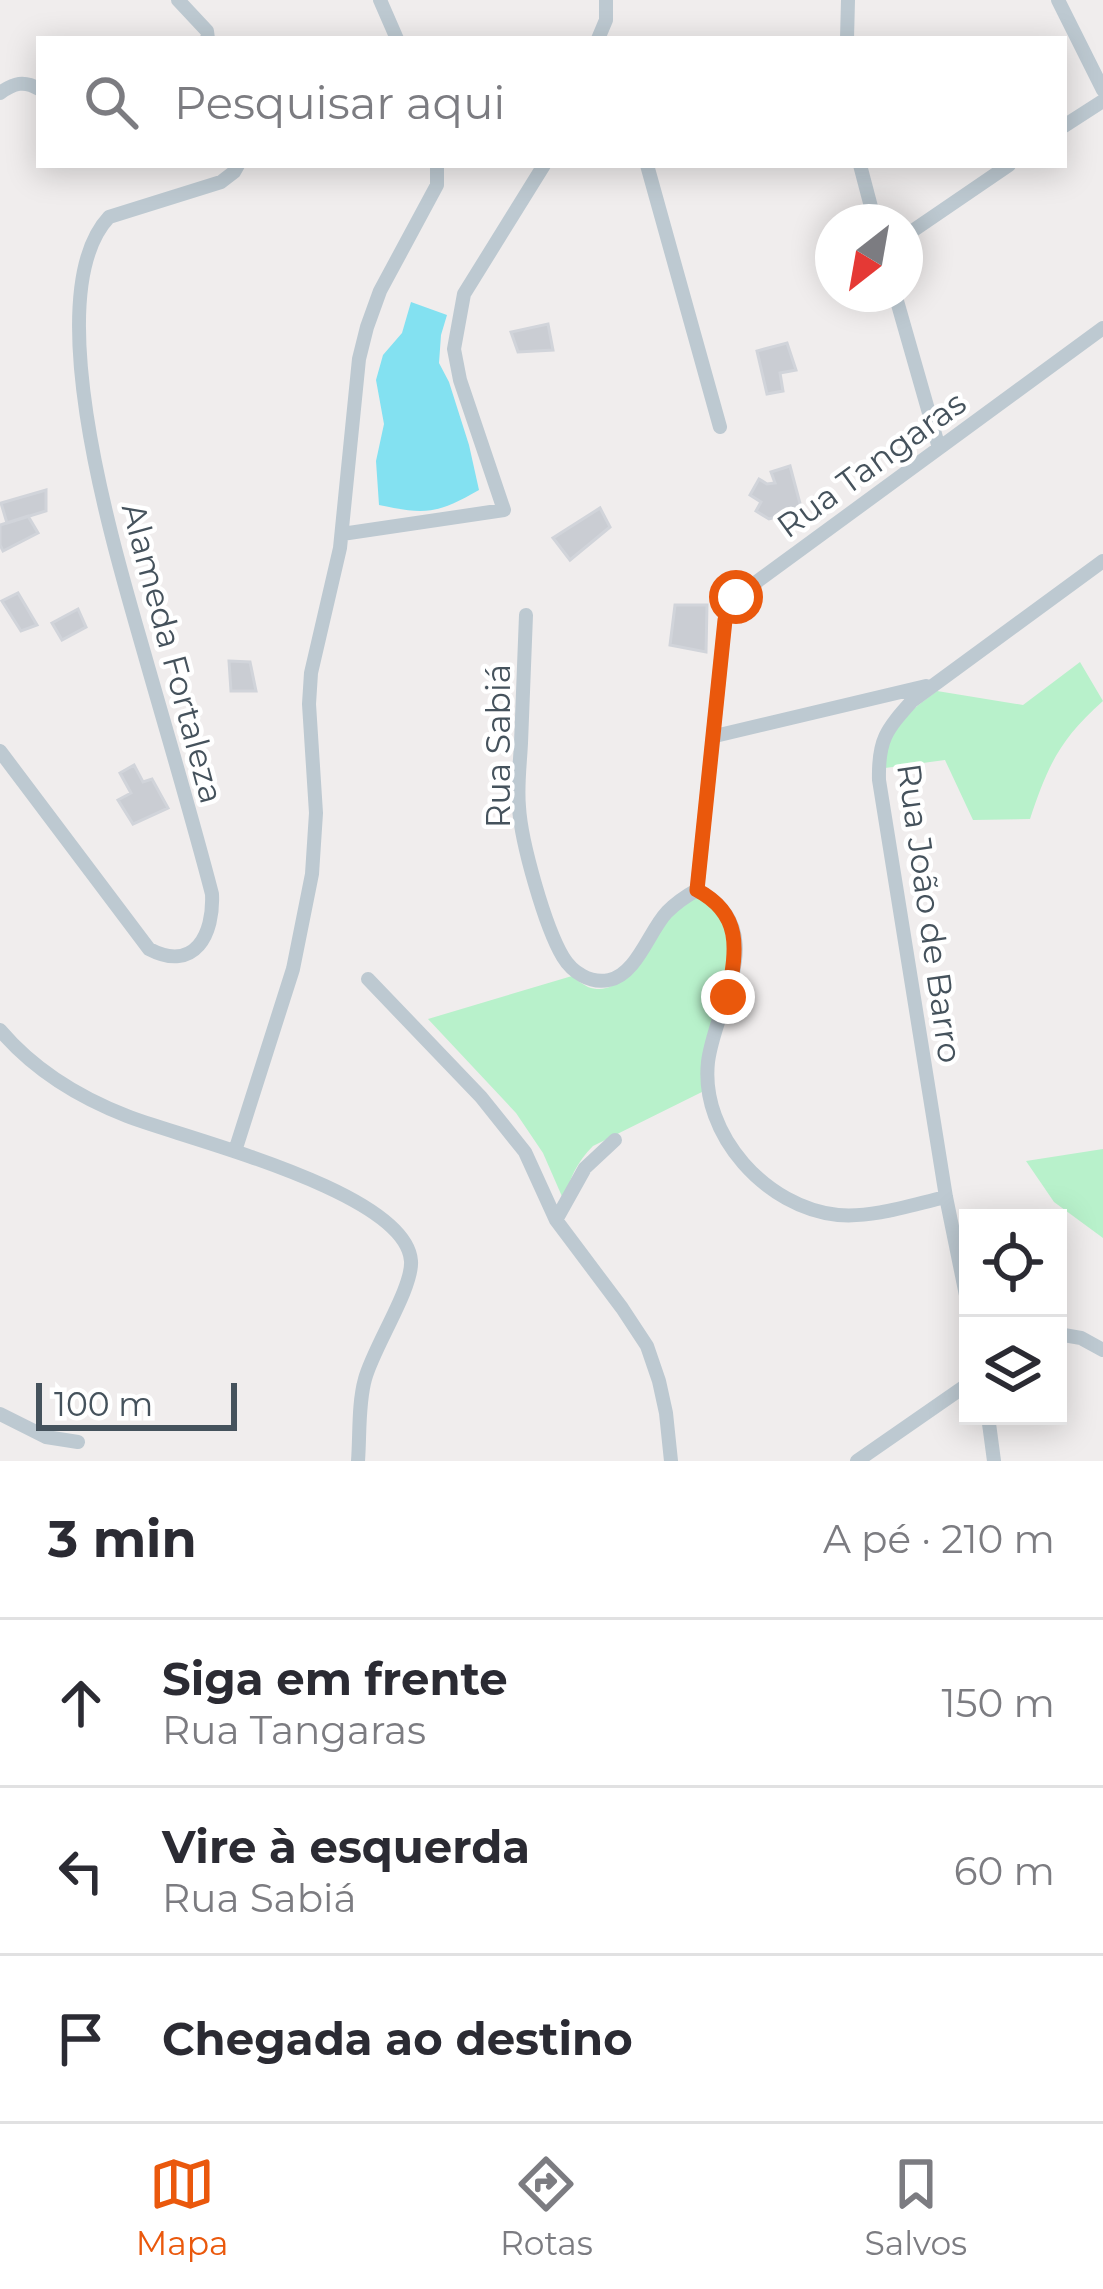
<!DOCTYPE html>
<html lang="pt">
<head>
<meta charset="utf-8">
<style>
  body { margin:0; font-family:Montserrat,sans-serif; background:#f2f2f3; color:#2b2b33 }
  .controls { position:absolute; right:36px; bottom:36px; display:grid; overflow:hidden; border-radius:0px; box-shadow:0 6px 30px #0003 }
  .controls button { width:108px; height:108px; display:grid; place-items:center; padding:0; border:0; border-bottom:3px solid #e1e1e2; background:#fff; color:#2b2b33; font:60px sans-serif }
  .compass { position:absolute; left:815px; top:204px; width:108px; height:108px; border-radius:50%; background:#fff; box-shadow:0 6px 30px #0003; rotate:211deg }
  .scale { position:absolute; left:36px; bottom:30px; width:201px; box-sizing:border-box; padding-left:12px; border:6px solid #45525c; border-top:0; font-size:33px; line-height:42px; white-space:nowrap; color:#45525c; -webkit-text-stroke:9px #fff; paint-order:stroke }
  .stop { position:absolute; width:36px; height:36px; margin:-27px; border:9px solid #ea580c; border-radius:50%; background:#fff }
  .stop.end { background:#ea580c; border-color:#fff; box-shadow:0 3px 12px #0008 }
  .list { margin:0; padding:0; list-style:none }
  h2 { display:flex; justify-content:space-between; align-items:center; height:156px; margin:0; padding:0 48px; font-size:51px }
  h2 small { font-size:39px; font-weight:400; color:#7c7c81 }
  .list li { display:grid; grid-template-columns:78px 1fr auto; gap:36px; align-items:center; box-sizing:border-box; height:168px; padding:0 48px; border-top:3px solid #e1e1e2 }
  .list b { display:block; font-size:45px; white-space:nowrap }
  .list p { margin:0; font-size:39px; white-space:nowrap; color:#7c7c81 }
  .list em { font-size:39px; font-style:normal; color:#7c7c81 }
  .icon { flex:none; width:66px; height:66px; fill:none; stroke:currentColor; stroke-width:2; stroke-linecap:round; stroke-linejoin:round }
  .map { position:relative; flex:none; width:1103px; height:1461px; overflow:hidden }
  .search { position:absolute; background:#fff; box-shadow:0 6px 30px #0003; left:36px; right:36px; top:36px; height:132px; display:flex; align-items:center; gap:30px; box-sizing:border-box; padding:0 42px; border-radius:0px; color:#7c7c81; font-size:45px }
  .sheet { height:660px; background:#fff }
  nav { display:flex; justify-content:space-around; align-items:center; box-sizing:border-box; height:168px; border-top:3px solid #e1e1e2; background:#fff; font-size:33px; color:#7c7c81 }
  nav a { display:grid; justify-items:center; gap:6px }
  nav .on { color:#ea580c }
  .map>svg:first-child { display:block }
  .green { fill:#b8f1cb }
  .water { fill:#83e1f1 }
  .building { fill:#cacdd3; stroke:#d1d4da; stroke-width:3 }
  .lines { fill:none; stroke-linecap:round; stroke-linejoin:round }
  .minor { stroke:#bdc9d1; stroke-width:14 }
  .route { stroke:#ea580c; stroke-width:15 }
  .labels { text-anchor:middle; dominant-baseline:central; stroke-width:9; stroke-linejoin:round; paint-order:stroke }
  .street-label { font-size:33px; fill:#45525c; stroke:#fff }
</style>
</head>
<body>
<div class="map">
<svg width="1103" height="1461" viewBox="0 0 1103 1461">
  <rect width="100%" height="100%" fill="#f0eded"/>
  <!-- green -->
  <path class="green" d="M1080,662L1103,701C1060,739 1048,765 1030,819L973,820L945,760L885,768C882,730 909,712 937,691L1023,705Z
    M701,895L727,924L731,954L708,1089L593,1146C577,1162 569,1179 564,1201L543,1153L516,1113L428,1019L572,976C577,980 582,984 588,987C636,1005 657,902 701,895Z
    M1103,1149V1238L1054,1202L1026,1161Z"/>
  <!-- water -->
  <path class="water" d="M411,302L447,315L441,335L439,363L449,382L469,445L479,490C437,514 426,515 379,505L376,461L384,424L376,380L383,355L402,333Z"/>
  <!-- building -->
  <path class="building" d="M548,324L553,350L518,352L511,332Z
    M787,343L796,370L780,373L783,391L767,394L757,351Z
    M790,466L802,511L769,519L756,511L761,502L750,495L759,479L767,484L775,483L771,472Z
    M46,490V511L7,523L1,503Z
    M600,508L610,527L570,560L553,538Z
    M28,516L38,533L3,551L0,545V525Z
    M18,593L37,625L21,631L2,601Z
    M675,605H707L706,652L670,645Z
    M78,609L86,627L62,640L52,623Z
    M229,661L250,662L256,691H231Z
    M134,765L143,782L152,779L168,808L133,824L118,800L131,793L120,773Z"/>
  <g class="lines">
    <!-- minor -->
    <path class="minor" d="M178,0L207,31L208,39
      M380,0L397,39
      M1058,0L1103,90
      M598,39L606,20V0
      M847,39L848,0
      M0,93C14,83 24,80 39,89
      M1064,126L1103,101
      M647,165L720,427
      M860,165L875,222
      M905,236L1009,165
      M895,294L939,448
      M342,534L504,510L460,380L454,349L464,294L544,165
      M526,615C524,657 523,700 521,743C520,764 517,786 519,807C521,842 545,927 563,957C572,972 590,984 609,980C637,974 649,931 667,912C676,903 686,896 697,890C773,930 715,1004 708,1062C700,1135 767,1208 838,1215C874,1218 911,1205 946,1197
      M715,736L926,686
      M0,751L149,949C195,973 214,934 212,894C192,817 169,740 147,663C120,567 34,297 109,217L221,182L234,172L238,165
      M697,890L725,620L729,607L736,597L1103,328
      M368,979L481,1097L525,1152L556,1220L622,1308L647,1346L659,1381L666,1413L671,1461
      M0,1030C34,1070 78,1097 127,1116C183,1138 406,1191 411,1261C413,1288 373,1348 365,1379C358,1404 360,1435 358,1461
      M235,1151L293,969L312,874L316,813L309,704L311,673L340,548L359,359L367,327L380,291L437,185V165
      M556,1220L585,1168L615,1140
      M968,1305L946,1197L879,780C878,740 886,730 912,701L1103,561
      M1058,1334L1081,1338L1103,1350
      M0,1414L46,1437L78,1442
      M988,1416L994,1461
      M857,1461L968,1384"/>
  </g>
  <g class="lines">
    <!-- route -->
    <path class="route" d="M728,997C736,951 744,915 697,890L725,620L736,597"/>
  </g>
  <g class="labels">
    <!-- street labels -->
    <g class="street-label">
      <text transform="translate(871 464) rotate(-36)">Rua Tangaras</text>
      <text transform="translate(173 653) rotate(75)">Alameda Fortaleza</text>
      <text transform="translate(498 746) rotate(-90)">Rua Sabiá</text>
      <text transform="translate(930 913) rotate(82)">Rua João de Barro</text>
    </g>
  </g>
</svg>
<div class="controls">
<button><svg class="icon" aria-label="locate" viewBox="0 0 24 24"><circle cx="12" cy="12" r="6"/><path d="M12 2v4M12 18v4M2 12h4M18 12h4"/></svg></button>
<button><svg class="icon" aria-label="layers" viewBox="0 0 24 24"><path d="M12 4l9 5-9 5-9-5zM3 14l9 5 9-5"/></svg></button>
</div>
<svg class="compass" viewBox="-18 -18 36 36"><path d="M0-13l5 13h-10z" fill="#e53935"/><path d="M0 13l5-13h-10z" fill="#7c7c81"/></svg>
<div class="scale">100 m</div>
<div class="stop" style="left:736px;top:597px"></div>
<div class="stop end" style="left:728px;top:997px"></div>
<div class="search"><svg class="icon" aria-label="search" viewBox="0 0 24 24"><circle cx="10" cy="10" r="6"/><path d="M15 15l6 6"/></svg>Pesquisar aqui</div>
</div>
<section class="sheet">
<h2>3 min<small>A pé · 210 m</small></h2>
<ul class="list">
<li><svg class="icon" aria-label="ahead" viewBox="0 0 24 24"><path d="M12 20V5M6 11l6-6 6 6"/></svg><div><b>Siga em frente</b><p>Rua Tangaras</p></div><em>150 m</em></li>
<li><svg class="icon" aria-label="left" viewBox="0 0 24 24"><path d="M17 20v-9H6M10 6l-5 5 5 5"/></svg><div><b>Vire à esquerda</b><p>Rua Sabiá</p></div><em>60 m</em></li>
<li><svg class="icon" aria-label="arrive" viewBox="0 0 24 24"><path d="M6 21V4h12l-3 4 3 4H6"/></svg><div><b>Chegada ao destino</b></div></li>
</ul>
</section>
<nav>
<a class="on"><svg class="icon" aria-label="map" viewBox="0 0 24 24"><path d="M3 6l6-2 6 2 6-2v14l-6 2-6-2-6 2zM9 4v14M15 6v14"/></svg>Mapa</a>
<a><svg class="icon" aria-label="directions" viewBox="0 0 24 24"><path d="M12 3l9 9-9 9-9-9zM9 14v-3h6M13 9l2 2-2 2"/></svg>Rotas</a>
<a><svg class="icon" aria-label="saved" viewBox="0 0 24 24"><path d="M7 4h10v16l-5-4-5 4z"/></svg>Salvos</a>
</nav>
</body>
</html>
